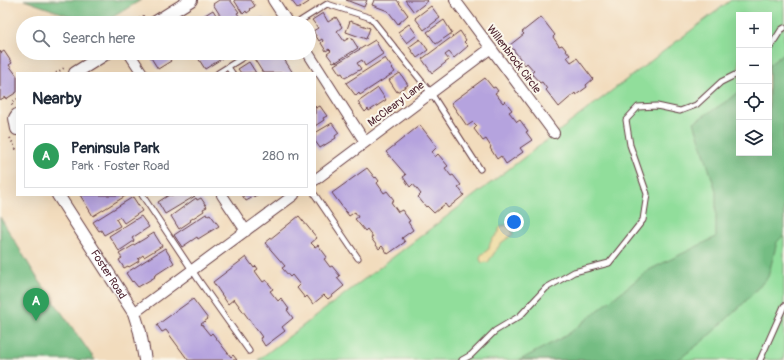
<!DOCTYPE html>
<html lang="en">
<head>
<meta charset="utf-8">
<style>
  body { margin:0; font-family:Pangolin,sans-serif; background:#f6f6f7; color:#1f2937 }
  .controls { position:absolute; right:12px; top:12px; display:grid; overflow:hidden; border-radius:0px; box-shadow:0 4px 16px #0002 }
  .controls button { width:36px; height:36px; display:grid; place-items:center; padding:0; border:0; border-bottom:1px solid #e0e1e3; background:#fff; color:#1f2937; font:20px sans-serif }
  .you { position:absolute; left:514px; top:222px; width:14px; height:14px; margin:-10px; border:3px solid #fff; border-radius:50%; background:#1a73e8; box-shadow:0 0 0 6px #1a73e833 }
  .badge { display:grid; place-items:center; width:26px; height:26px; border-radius:50%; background:#1f6fb2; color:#fff; font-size:13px; font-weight:700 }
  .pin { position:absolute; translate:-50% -33px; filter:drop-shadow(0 1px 2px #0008) }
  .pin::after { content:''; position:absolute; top:21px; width:14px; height:12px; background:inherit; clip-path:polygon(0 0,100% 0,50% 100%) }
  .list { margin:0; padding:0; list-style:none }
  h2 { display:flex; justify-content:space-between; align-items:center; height:52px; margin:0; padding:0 16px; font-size:17px }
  h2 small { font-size:13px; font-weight:400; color:#747a83 }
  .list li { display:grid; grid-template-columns:26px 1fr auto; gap:12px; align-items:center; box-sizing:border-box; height:64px; margin:0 8px 8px; padding:0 8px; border:1px solid #e0e1e3; border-radius:0px }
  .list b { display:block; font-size:15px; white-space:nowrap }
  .list p { margin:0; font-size:13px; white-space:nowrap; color:#747a83 }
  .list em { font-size:13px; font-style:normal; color:#747a83 }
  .icon { flex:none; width:22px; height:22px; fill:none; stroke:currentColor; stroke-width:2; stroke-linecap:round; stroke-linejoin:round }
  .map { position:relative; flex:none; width:784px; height:360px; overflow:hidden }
  .search { position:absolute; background:#fff; box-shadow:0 4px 16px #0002; left:16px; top:16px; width:300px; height:44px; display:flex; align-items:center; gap:10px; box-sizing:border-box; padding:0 14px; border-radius:22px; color:#747a83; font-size:15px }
  .panel { position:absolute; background:#fff; box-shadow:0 4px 16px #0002; left:16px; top:72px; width:300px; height:124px; border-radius:0px }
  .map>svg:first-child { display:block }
  .green { fill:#91de9b; stroke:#6e7e63; fill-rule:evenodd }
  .forest { fill:#74bd83; stroke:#5f6e57 }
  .sand { fill:#eeda9e; stroke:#9c7c64 }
  .building { fill:#b5a3de }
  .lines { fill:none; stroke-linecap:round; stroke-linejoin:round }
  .service-casing { stroke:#633b41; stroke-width:7 }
  .minor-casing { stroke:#633b41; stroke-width:12 }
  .tertiary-casing { stroke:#633b41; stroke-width:14 }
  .path { stroke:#633b41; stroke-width:2; stroke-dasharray:1 3; stroke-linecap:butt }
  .service { stroke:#fff; stroke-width:5 }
  .minor { stroke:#fff; stroke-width:10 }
  .tertiary { stroke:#fff; stroke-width:12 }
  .labels { text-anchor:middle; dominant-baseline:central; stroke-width:4; stroke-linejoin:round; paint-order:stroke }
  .street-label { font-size:11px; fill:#4a1f2b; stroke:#fbf7ec }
</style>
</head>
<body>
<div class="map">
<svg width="784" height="360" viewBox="0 0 784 360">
  <rect width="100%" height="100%" fill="#fbf7ec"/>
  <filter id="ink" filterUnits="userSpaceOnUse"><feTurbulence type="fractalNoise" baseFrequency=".025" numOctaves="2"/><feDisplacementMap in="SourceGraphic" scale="8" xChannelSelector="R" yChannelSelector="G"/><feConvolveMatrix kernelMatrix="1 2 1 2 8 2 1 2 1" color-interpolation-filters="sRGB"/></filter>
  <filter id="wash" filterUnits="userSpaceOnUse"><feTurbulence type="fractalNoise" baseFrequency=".012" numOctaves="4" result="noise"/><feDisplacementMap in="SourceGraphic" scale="16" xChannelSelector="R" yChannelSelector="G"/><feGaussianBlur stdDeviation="0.9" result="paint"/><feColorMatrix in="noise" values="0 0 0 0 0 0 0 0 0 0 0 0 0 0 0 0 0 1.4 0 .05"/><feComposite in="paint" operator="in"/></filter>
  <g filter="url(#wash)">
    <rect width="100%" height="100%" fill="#f2dcbd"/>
    <!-- green -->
    <path class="green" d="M731,0H784V360H258ZM739,15H769V153H739Z"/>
    <!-- forest -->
    <path class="forest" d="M24,0H141L103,23H90Z
      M784,53V235L777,242L768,277L744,303L704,340L678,360H520L567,335L649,270L716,237V191L694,122L727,101L739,91V153H769V65Z
      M0,217L36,276L95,360H1L0,359Z"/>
    <!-- sand -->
    <path class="sand" d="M506,225L511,229L513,234L501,243L488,262L482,263L480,259L481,255L489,249C490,240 494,238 499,232V229L502,226Z"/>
    <g id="blocks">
      <!-- building -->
      <path class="building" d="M219,0H230L239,12L237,13L242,20L237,23H225L213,4Z
        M234,0H251L255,6L250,9L251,10L247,13L246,11L243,14Z
        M291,0H308L309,2L298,9Z
        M346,0H367L364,7Z
        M374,0H397L408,15L398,24L388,11L372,5Z
        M405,0H427L428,1L414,12Z
        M431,6L440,18L424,30L415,18Z
        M213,10L221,23H192Z
        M323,13L328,22L336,17L342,27L337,31L344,41L351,37L358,48L336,62V61L333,62L327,54L331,51L329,49L326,51L321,43L323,41L322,39L319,41L313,31L318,28L312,20Z
        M262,17L266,23H253Z
        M541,17L555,35L553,37L559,46L562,45L570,55L567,57L571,62L577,58L593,79L586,85L587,87L576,95L575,93L559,107L546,90L547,89L542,82L540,83L531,73L534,71L527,63L525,65L510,45L524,34L522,32Z
        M444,20L452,33L436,44L427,32Z
        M350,21L370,28L366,39L346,32Z
        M409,24L417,35L407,43L398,32Z
        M460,31L466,40L464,42L468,46L454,58L449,52L445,55L449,60L432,73L422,59Z
        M420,39L428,50L417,58L409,47Z
        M375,40L383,54L365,66L362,60L357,63L361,69L345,78L342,73L340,74L334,65Z
        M0,51L1,53L4,51L12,63L9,65L17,76V92L6,99L5,97L0,100Z
        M148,53H165L171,61L158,69Z
        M206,53H231L205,69L198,58Z
        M259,53H280L293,73H263L253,57Z
        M385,58L395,72L360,95L359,93L356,96L346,83Z
        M249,62L256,73H241L238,69Z
        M400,73L408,85L397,92L389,80Z
        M485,78L493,88L495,87L498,91L495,93L503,103L505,101L512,110L509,112L517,122L520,120L528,131L526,132L532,140L520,148L523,152L506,164L501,156L497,159L490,148L491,147L486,139L483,141L474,129L477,126L473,122L467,126L451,103Z
        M378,88L386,100L369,111L368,109L365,112L358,102Z
        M315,106L316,108L320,106L327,116L323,118L324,120L315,126Z
        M332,123L339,133L335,136L336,138L320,148L315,141V133Z
        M420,125L437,147L432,152L435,157L438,154L448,166L445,168L451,176L453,175L461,185L458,187L464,195L448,208L445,204L434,213L427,206L426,207L418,197L421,194L413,184L410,187L403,177L406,175L386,152Z
        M367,168L375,178L376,177L379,181L377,183L384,193L387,191L394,200L391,202L398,212L402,210L410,221L408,222L413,230L402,238L405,242L388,254L382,246L379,249L371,238L373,237L367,229L365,231L355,219L358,217L355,212L349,216L332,193Z
        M80,195H127L93,216Z
        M169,195H194L195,196L165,214L158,202Z
        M242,195H257L246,201Z
        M133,197L142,211L124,223L120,217L116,219L120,226L104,235L101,230L99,231L93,222Z
        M196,198L197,200L201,198L207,207L203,209L204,211L190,220L191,221L179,229L171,216Z
        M206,214L208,215L210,214L219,226L198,239L197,237L182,247L174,235Z
        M141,216L149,227L132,238L134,241L119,251L109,236Z
        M299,216L317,238L311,243L315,247L318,245L327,257L324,259L330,267L332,266L340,276L337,278L344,286L328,299L324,295L313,304L307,296L305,298L297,288L300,285L292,275L290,277L282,268L285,266L265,243Z
        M154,233L162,246L144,257L143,255L138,259L139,261L129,267L128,266L124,268L119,260L122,258L119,254Z
        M165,248L174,263L154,276L155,277L138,287L133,281L132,282L126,273Z
        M246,257L254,268L256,266L258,269L255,271L263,282L266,280L273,289L270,291L278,301L281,298L289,309L287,310L293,318L282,327L285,331L265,346L260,338L262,337L234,299L228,304L213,282Z
        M193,299L208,319L201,324L210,335L212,333L231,357L233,355L237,360H188L166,330L162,332L157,325Z"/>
    </g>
  </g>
  <g filter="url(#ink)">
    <use href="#blocks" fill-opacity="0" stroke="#633b41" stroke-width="1"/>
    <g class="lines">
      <!-- service casing -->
      <g class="service-casing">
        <path id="service" d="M297,23L327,4L371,18L431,93L480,169
          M769,49L781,30L784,28
          M228,67L232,73
          M218,73L250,53
          M142,195L200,282L249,351
          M315,195L358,258
          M462,360L471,355L495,331L520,316L546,288L574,272L609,263L643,220L647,194L630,145L626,120L638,107L657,106L680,111L696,105L721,82L739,73
          M760,360L784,306"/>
      </g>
      <!-- minor casing -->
      <g class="minor-casing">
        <path id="minor" d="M273,0L288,23
          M455,0L554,133
          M129,53L142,73
          M308,53L365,142
          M315,180L491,48
          M222,195L246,231
          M134,313L294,195"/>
      </g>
      <!-- tertiary casing -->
      <g class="tertiary-casing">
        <g id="tertiary">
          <path d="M154,23L191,0"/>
          <path d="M75,73L107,53"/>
          <path d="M17,115L15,118L17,129"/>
          <path id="s1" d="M58,195L134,313L140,332L145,360"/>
        </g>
      </g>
      <!-- path -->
      <path class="path" d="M133,23L145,15
        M56,73L64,68
        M12,105L13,101L17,99
        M10,138L17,151"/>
      <!-- service -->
      <use href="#service" class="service"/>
      <!-- minor -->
      <use href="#minor" class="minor"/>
      <!-- tertiary -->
      <use href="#tertiary" class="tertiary"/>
    </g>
  </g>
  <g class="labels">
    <!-- street labels -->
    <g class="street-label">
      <text transform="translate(514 59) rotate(53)">Willenbrock Circle</text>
      <text transform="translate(396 104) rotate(-37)">McCleary Lane</text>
      <text stroke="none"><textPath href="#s1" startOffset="94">Foster Road</textPath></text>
    </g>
  </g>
</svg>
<div class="controls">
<button>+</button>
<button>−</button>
<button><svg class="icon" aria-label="locate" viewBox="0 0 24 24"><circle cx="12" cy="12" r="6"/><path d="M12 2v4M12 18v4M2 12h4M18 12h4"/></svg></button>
<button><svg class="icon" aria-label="layers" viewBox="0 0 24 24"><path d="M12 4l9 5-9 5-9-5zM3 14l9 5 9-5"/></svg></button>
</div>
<div class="you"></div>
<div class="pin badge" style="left:36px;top:321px;background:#2e9e5b">A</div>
<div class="search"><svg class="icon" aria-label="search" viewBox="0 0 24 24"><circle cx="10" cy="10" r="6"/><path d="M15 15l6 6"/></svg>Search here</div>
<section class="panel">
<h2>Nearby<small></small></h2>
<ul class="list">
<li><span class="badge" style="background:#2e9e5b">A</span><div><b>Peninsula Park</b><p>Park · Foster Road</p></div><em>280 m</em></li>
</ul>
</section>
</div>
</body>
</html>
